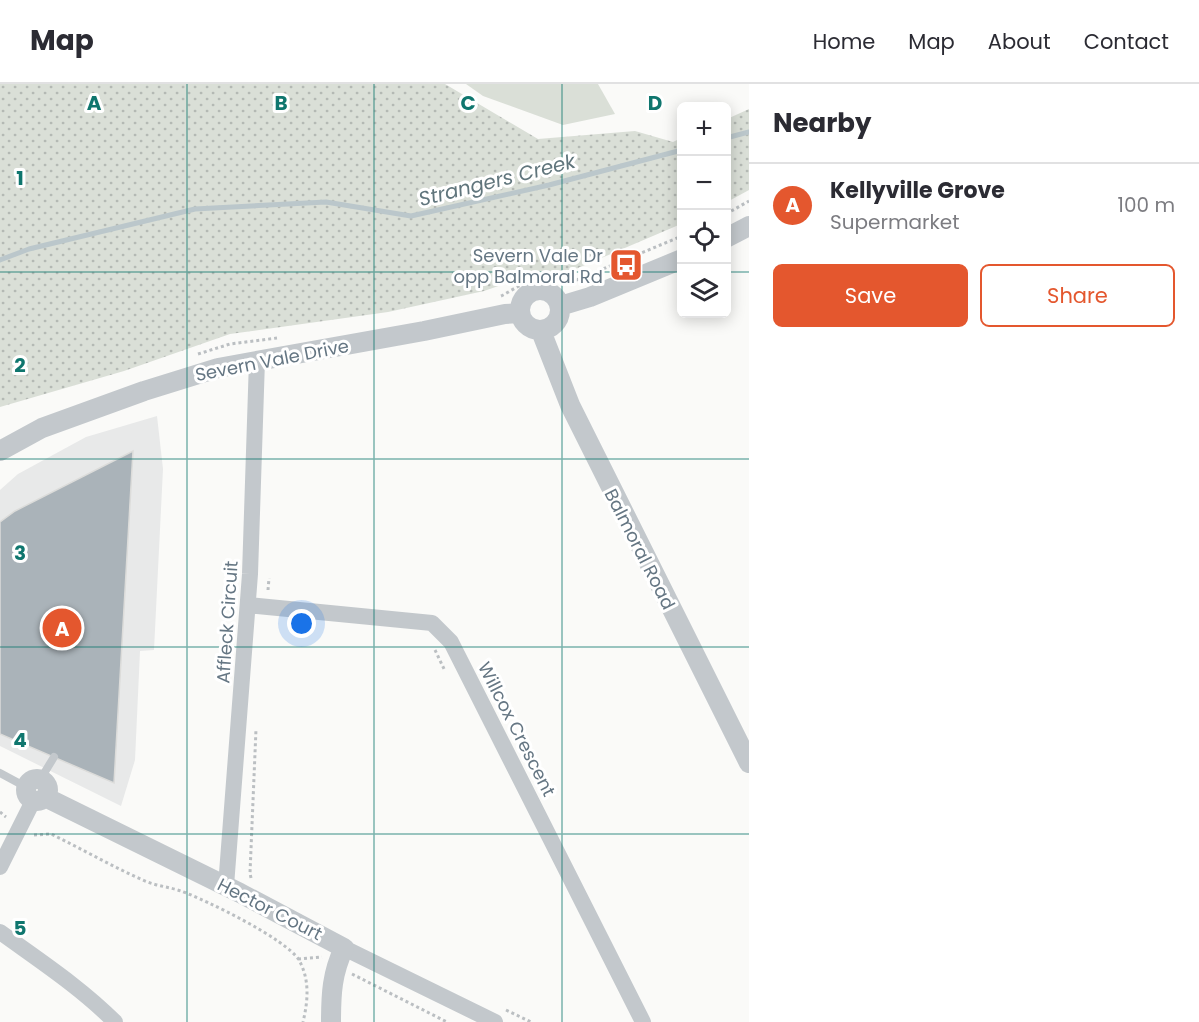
<!DOCTYPE html>
<html lang="en">
<head>
<meta charset="utf-8">
<style>
  body { margin:0; font-family:Poppins,sans-serif; background:#f2f2f3; color:#2b2b33 }
  .controls { position:absolute; right:18px; top:18px; display:grid; overflow:hidden; border-radius:9px; box-shadow:0 3px 15px #0003 }
  .controls button { width:54px; height:54px; display:grid; place-items:center; padding:0; border:0; border-bottom:2px solid #e1e1e2; background:#fff; color:#2b2b33; font:30px sans-serif }
  .you { position:absolute; left:302px; top:540px; width:21px; height:21px; margin:-15px; border:4px solid #fff; border-radius:50%; background:#1a73e8; box-shadow:0 0 0 9px #1a73e833 }
  .badge { display:grid; place-items:center; width:39px; height:39px; border-radius:50%; background:#e4572e; color:#fff; font-size:20px; font-weight:700 }
  .pin { position:absolute; translate:-50% -50%; border:3px solid #fff; box-shadow:0 2px 6px #0006 }
  .list { margin:0; padding:0; list-style:none }
  h2 { display:flex; justify-content:space-between; align-items:center; height:78px; margin:0; padding:0 24px; font-size:26px }
  h2 small { font-size:20px; font-weight:400; color:#7c7c81 }
  .list li { display:grid; grid-template-columns:39px 1fr auto; gap:18px; align-items:center; box-sizing:border-box; height:84px; padding:0 24px; border-top:2px solid #e1e1e2 }
  .list b { display:block; font-size:22px; white-space:nowrap }
  .list p { margin:0; font-size:20px; white-space:nowrap; color:#7c7c81 }
  .list em { font-size:20px; font-style:normal; color:#7c7c81 }
  .actions { display:flex; gap:12px; padding:18px 24px }
  .actions a { flex:1; padding:14px 0; border:2px solid #e4572e; border-radius:9px; text-align:center; font-size:21px; color:#e4572e }
  .actions .main { background:#e4572e; color:#fff }
  .icon { flex:none; width:33px; height:33px; fill:none; stroke:currentColor; stroke-width:2; stroke-linecap:round; stroke-linejoin:round }
  .map { position:relative; flex:none; width:749px; height:938px; overflow:hidden }
  header { display:flex; align-items:center; gap:36px; box-sizing:border-box; height:84px; padding:0 30px; background:#fff; border-bottom:2px solid #e1e1e2 }
  header strong { font-size:28px }
  nav { display:flex; gap:33px; margin-inline-start:auto; font-size:21px }
  main { display:flex }
  aside { flex:1; background:#fff }
  .map>svg:first-child { display:block }
  .built { fill:#e8e9e9 }
  .grass { fill:url(#grass-dots) }
  .park { fill:#dadfd7 }
  .lines { fill:none; stroke-linecap:round; stroke-linejoin:round }
  .stream { stroke:#bbc7cb; stroke-width:5 }
  .building { fill:#aab3b9; stroke:#dcdcda; stroke-width:1.5 }
  .path { stroke:#bbbfc2; stroke-width:3; stroke-dasharray:3 3; stroke-linecap:butt }
  .service { stroke:#c3c8cc; stroke-width:8 }
  .minor { stroke:#c3c8cc; stroke-width:16 }
  .tertiary { stroke:#c3c8cc; stroke-width:20 }
  .grid { fill:none; stroke:#0f766e; stroke-width:1.5; stroke-opacity:0.55 }
  .labels { text-anchor:middle; dominant-baseline:central; stroke-width:6; stroke-linejoin:round; paint-order:stroke }
  .poi-label { font-size:18px; fill:#657683; stroke:#fff; text-anchor:end }
  .street-label { font-size:18px; fill:#657683; stroke:#fff }
  .water-label { font-size:20px; font-style:italic; fill:#60757c; stroke:#fff }
  .grid-label { font-size:20px; text-anchor:middle; font-weight:bold; fill:#0f766e; stroke:#fff; stroke-width:6; stroke-linejoin:round; paint-order:stroke }
</style>
</head>
<body>
<header>
<strong>Map</strong>
<nav><a>Home</a><a>Map</a><a>About</a><a>Contact</a></nav>
</header>
<main>
<div class="map">
<svg width="749" height="938" viewBox="0 0 749 938">
  <defs>
    <pattern id="grass-dots" width="8" height="8" patternUnits="userSpaceOnUse" patternTransform="scale(1.5)"><rect width="8" height="8" fill="#dadfd7"/><path d="M2 2h.1M6 6h.1" fill="none" stroke="#b4b9b4" stroke-width="1.8" stroke-linecap="round"/></pattern>
  </defs>
  <rect width="100%" height="100%" fill="#fafaf8"/>
  <!-- built -->
  <path class="built" d="M157,332L163,385L154,566L140,567L135,676L121,722L0,662V406L18,390L86,353Z"/>
  <!-- grass -->
  <path class="grass" d="M0,0H445L538,55L635,47L673,58L681,54V140L571,187L527,192L484,207L388,228L230,250L124,287L0,323Z
    M749,25V106L727,118V35Z"/>
  <!-- park -->
  <path class="park" d="M466,0H598L615,30L563,41L483,12Z"/>
  <g class="lines">
    <!-- stream -->
    <path class="stream" d="M726,54L749,48
      M0,176L29,165L195,125L326,118L411,132L549,101L682,66"/>
  </g>
  <!-- building -->
  <path class="building" d="M133,367L114,699L0,650V438L15,427Z"/>
  <g class="lines">
    <!-- path -->
    <path class="path" d="M726,130L749,117
      M501,212C508,209 515,203 522,201C540,195 556,198 574,197L682,152
      M198,270L230,260L277,254
      M268,506L269,494
      M435,566L445,587
      M0,728L6,733
      M34,751L51,750C82,765 113,783 145,797C157,802 169,803 181,807C206,816 286,855 299,876C310,896 308,917 303,938
      M251,794L250,789L256,645
      M298,875L322,873
      M352,890L447,938
      M506,926L531,938"/>
    <!-- service -->
    <path class="service" d="M0,689L26,703
      M40,696L54,673"/>
    <!-- minor -->
    <path class="minor" d="M248,521L432,539L451,558L643,938
      M0,783L33,717
      M226,802L250,490L257,276
      M0,848C40,877 80,903 115,938
      M344,864L495,938"/>
    <!-- tertiary -->
    <path class="tertiary" d="M726,154L749,142
      M520 226a20 20 0 1 1 40 0a20 20 0 1 1-40 0Z
      M560,222L590,213L682,175
      M541,247L570,321L749,679
      M0,367L42,344L144,307L218,284L424,247L505,230L520,229
      M26 706a11 11 0 1 1 22 0a11 11 0 1 1-22 0Z
      M45,713L240,809L344,864C332,889 331,910 331,938"/>
  </g>
  <!-- grid -->
  <path class="grid" d="M187,0V938M374,0V938M562,0V938M0,188H682M726,188H749M0,375H749M0,563H749M0,750H749"/>
  <!-- icons -->
  <defs>
    <g id="bus-square" transform="scale(1.725)"><rect x="-9" y="-9" width="18" height="18" rx="4" fill="#e4572e" stroke="#fff"/><path d="M-5-6H5V4H4V6H2V4H-2V6H-4V4H-5ZM-3.5-4V0h7V-4ZM-3.5 1.2v1.5H-2V1.2ZM2 1.2v1.5H3.5V1.2Z" fill="#fff"/></g>
  </defs>
  <g fill-rule="evenodd">
    <use href="#bus-square" x="626" y="181"/>
  </g>
  <g class="labels">
    <!-- poi labels -->
    <g class="poi-label">
      <text x="603" y="171">Severn Vale Dr<tspan x="603" dy="21">opp Balmoral Rd</tspan></text>
    </g>
    <!-- street labels -->
    <g class="street-label">
      <text transform="translate(272 276) rotate(-11)">Severn Vale Drive</text>
      <text transform="translate(640 465) rotate(63)">Balmoral Road</text>
      <text transform="translate(227 538) rotate(-86)">Affleck Circuit</text>
      <text transform="translate(517 645) rotate(63)">Willcox Crescent</text>
      <text transform="translate(270 825) rotate(27)">Hector Court</text>
    </g>
    <!-- water labels -->
    <g class="water-label">
      <text transform="translate(497 96) rotate(-14)">Strangers Creek</text>
    </g>
  </g>
  <g class="grid-label">
    <text x="94" y="26">A</text>
    <text x="281" y="26">B</text>
    <text x="468" y="26">C</text>
    <text x="655" y="26">D</text>
    <text x="20" y="101">1</text>
    <text x="20" y="288">2</text>
    <text x="20" y="476">3</text>
    <text x="20" y="663">4</text>
    <text x="20" y="851">5</text>
  </g>
</svg>
<div class="controls">
<button>+</button>
<button>−</button>
<button><svg class="icon" aria-label="locate" viewBox="0 0 24 24"><circle cx="12" cy="12" r="6"/><path d="M12 2v4M12 18v4M2 12h4M18 12h4"/></svg></button>
<button><svg class="icon" aria-label="layers" viewBox="0 0 24 24"><path d="M12 4l9 5-9 5-9-5zM3 14l9 5 9-5"/></svg></button>
</div>
<div class="you"></div>
<div class="pin badge" style="left:62px;top:544px">A</div>
</div>
<aside>
<h2>Nearby<small></small></h2>
<ul class="list">
<li><span class="badge">A</span><div><b>Kellyville Grove</b><p>Supermarket</p></div><em>100 m</em></li>
</ul>
<div class="actions"><a class="main">Save</a><a>Share</a></div>
</aside>
</main>
</body>
</html>
